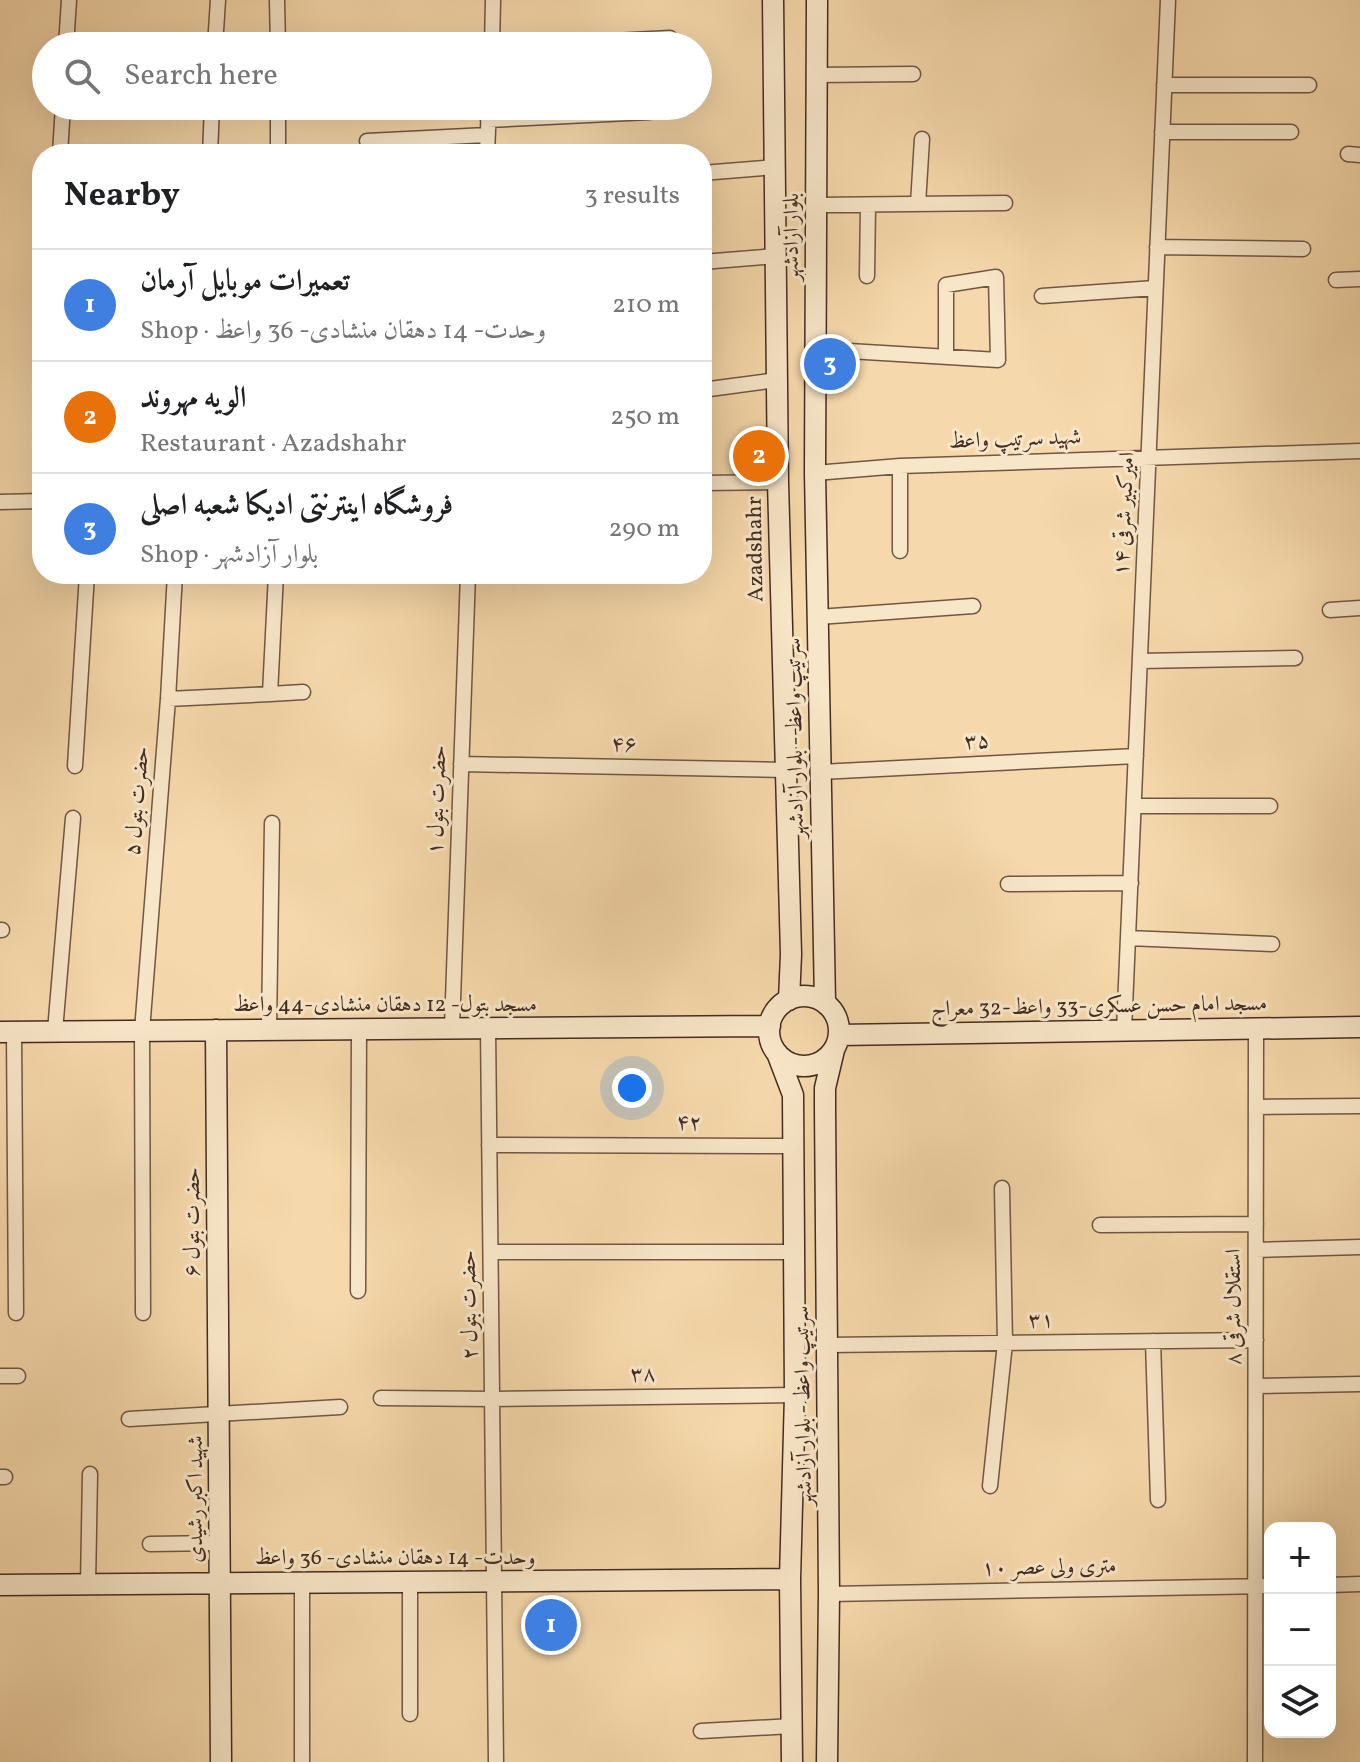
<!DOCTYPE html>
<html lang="en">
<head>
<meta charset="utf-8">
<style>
  body { margin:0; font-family:Vollkorn,Amiri,serif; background:#f6f6f6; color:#202124 }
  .controls { position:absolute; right:24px; bottom:24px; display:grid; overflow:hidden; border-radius:16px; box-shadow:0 8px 32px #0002 }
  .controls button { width:72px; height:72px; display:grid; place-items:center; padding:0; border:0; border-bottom:2px solid #e0e0e0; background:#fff; color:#202124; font:40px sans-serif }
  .you { position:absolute; left:632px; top:1088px; width:28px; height:28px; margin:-20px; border:6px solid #fff; border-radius:50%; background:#1a73e8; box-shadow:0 0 0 12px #1a73e833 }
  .badge { display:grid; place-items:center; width:52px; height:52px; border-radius:50%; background:#0b8043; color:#fff; font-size:26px; font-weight:700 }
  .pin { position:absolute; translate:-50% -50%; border:4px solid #fff; box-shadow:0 2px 8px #0006 }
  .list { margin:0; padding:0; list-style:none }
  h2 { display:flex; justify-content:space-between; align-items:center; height:104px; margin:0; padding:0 32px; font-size:34px }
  h2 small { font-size:26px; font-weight:400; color:#757577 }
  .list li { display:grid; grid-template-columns:52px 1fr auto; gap:24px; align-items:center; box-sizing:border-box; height:112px; padding:0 32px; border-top:2px solid #e0e0e0 }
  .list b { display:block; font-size:30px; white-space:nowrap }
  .list p { margin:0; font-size:26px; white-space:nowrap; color:#757577 }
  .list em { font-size:26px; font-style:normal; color:#757577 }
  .icon { flex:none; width:44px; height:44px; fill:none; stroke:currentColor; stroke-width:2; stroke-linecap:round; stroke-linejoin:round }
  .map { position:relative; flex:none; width:1360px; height:1762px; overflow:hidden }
  .search { position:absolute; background:#fff; box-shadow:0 8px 32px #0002; left:32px; top:32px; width:680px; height:88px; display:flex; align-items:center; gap:20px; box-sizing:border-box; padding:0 28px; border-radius:44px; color:#757577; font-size:30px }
  .panel { position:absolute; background:#fff; box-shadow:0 8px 32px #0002; left:32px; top:144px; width:680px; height:440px; border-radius:32px }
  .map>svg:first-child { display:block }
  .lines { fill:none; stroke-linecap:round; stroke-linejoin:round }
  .street-casing { stroke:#705744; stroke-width:17 }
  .secondary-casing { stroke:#432c22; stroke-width:23 }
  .street { stroke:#f8e6c8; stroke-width:14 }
  .secondary { stroke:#f8e6c8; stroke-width:20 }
  .labels { text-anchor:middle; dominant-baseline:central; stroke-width:6; stroke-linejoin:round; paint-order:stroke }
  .street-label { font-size:22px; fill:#432c22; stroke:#f8e6c8 }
</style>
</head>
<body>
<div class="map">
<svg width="1360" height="1762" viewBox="0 0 1360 1762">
  <rect width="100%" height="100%" fill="#f5d8ab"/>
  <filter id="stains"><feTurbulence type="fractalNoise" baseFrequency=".0025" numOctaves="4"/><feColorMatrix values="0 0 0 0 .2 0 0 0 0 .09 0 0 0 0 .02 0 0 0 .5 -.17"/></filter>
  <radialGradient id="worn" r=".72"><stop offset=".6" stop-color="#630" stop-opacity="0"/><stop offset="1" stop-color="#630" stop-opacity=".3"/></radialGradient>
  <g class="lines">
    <!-- street casing -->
    <g class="street-casing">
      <path id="street" d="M277,0L278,46
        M66,46L69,0
        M215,46L218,0
        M492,46L493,0
        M519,46L670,38
        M816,75L913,74
        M1164,85H1309
        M278,106V154
        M488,120L649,112
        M1162,132H1291
        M367,141L487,135
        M60,154L63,106
        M210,154L212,106
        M487,154L489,106
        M1348,154L1360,155
        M702,173L775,167
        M918,204L922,139
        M816,205L1005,203
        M1157,247L1303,249
        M702,262L776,256
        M867,276L868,205
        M1336,280L1360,279
        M1042,296L1155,288
        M816,349L998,360L996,277L946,285V356
        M702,390L777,380
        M900,466V551
        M815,473L900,466L1360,451
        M702,483L778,482
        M0,502L42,501
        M1330,610L1360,608
        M818,617L973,606
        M1140,661L1295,658
        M270,694L303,692
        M168,699L270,694L276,574
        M461,764L786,770
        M75,766L87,574
        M820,772L1136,756
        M1134,806H1270
        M1008,884L1131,883
        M0,930H2
        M1128,938L1272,944
        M452,1028L468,574
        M488,1028L496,1762
        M269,1029L272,823
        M55,1031L73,818
        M1124,1031L1168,0
        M14,1032L16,1313
        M1256,1107L1360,1106
        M489,1145L792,1146
        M1100,1225L1256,1224
        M1256,1250L1360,1247
        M491,1252H792
        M358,1291L359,1029
        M143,1313L142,1031L168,699L175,574
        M1153,1341L1158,1500
        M827,1345L1256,1340
        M0,1376H18
        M1256,1386L1360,1384
        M381,1398L493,1399L795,1395
        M129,1419L340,1407
        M0,1477H5
        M990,1486L1005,1343L1002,1188
        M150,1544L220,1543
        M302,1583V1762
        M88,1585L90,1474
        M1330,1585L1360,1584
        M829,1594L1270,1586
        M410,1714V1582
        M701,1731L792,1726
        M1255,1762L1256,1029"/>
    </g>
    <!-- secondary casing -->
    <g class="secondary-casing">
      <path id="secondary" d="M773,0L778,482L791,954L789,1000
        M817,0L815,473L825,1002
        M769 1031a35 35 0 1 1 70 0a35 35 0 1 1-70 0Z
        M216,1030L221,1762
        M0,1032L770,1026
        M839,1035L1360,1027
        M777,1053L793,1095L795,1395L790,1579L792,1762
        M0,1585L790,1579
        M827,1762L829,1594L825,1107V1088L834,1050"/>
    </g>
    <!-- street -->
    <use href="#street" class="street"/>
    <!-- secondary -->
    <use href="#secondary" class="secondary"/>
  </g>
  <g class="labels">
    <!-- street labels -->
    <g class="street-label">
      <text transform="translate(792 237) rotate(-90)">بلوار آزادشهر</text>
      <text transform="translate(1015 440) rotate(-2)">شهید سرتیپ واعظ</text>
      <text transform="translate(1125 514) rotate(-87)">۱۴ امیرکبیر شرقی</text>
      <text transform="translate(756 549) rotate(-91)">Azadshahr</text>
      <text transform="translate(796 738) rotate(-91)">سرتیپ واعظ - بلوار آزادشهر</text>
      <text transform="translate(977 742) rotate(-3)">۳۵</text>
      <text transform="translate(624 745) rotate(1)">۴۶</text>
      <text transform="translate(438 800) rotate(-88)">حضرت بتول ۱</text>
      <text transform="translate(138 801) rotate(-85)">حضرت بتول ۵</text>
      <text x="385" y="1005">مسجد بتول- 12 دهقان منشادی-44 واعظ</text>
      <text transform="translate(1099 1007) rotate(-1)">مسجد امام حسن عسکری-33 واعظ-32 معراج</text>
      <text x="689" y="1123">۴۲</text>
      <text transform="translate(193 1222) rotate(-90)">حضرت بتول ۶</text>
      <text transform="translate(470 1305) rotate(-91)">حضرت بتول ۲</text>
      <text transform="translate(1234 1307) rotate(-90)">استقلال شرقی ۸</text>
      <text transform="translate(1041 1321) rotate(-1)">۳۱</text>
      <text transform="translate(643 1375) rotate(-1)">۳۸</text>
      <text transform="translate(804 1406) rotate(-91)">سرتیپ واعظ - بلوار آزادشهر</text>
      <text transform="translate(196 1499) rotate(-90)">شهید اکبر رشیدی</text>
      <text x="395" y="1558">وحدت- 14 دهقان منشادی- 36 واعظ</text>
      <text transform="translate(1049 1568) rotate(-1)">۱۰ متری ولی عصر</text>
    </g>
  </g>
  <rect width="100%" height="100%" filter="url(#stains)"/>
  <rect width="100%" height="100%" fill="url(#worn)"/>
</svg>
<div class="controls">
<button>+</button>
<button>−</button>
<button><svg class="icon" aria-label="layers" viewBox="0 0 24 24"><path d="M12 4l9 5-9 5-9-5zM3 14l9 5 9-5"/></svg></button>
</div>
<div class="you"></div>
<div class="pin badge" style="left:551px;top:1625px;background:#3f7fe0">1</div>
<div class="pin badge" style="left:759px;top:456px;background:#e8710a">2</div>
<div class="pin badge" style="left:830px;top:364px;background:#3f7fe0">3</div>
<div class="search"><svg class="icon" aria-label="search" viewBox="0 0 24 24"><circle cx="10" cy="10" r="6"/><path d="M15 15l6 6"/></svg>Search here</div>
<section class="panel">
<h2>Nearby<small>3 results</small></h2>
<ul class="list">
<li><span class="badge" style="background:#3f7fe0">1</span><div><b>تعمیرات موبایل آرمان</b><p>Shop · وحدت- 14 دهقان منشادی- 36 واعظ</p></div><em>210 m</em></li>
<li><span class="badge" style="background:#e8710a">2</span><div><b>الویه مهروند</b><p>Restaurant · Azadshahr</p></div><em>250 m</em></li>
<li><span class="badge" style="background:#3f7fe0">3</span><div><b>فروشگاه اینترنتی ادیکا شعبه اصلی</b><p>Shop · بلوار آزادشهر</p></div><em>290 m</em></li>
</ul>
</section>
</div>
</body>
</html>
